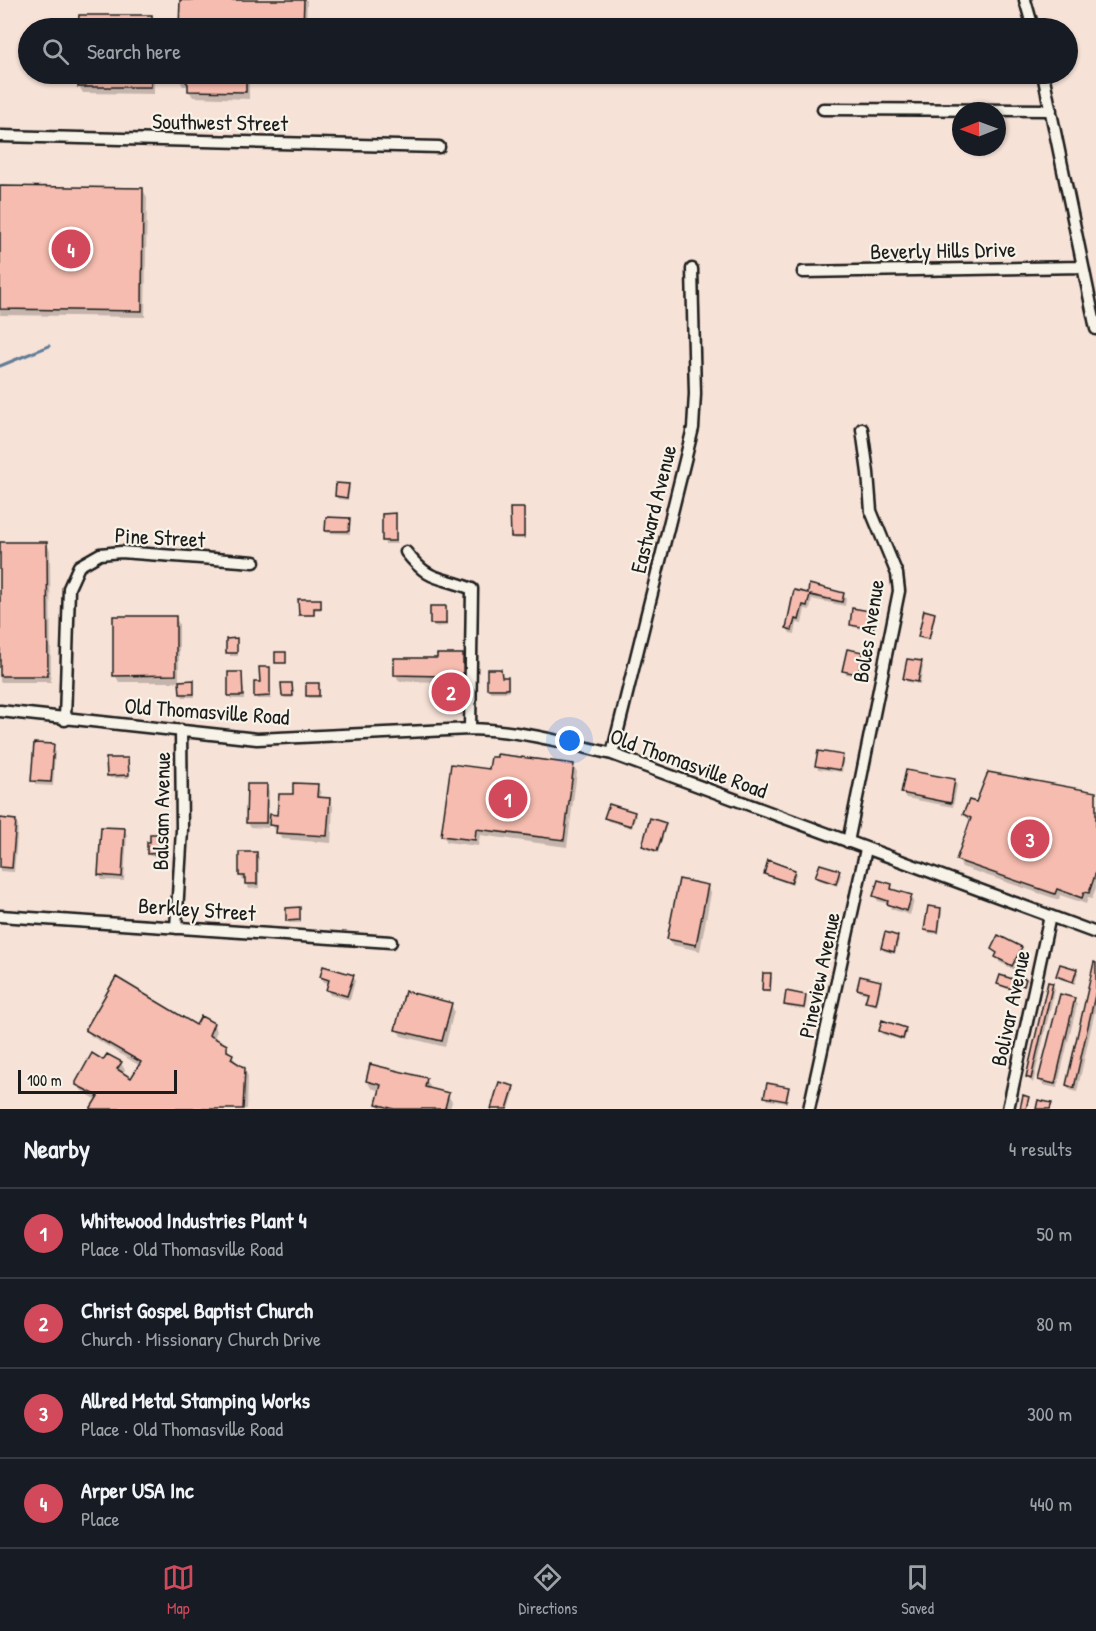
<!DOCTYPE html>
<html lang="en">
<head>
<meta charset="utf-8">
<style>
  body { margin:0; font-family:"Patrick Hand",sans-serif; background:#242831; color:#f1f3f6 }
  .compass { position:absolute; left:952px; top:102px; width:54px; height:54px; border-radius:50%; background:#171b24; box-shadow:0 2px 4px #0004; rotate:269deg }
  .scale { position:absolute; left:18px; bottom:15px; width:159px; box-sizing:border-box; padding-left:6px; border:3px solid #1c1c1c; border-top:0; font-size:16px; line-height:21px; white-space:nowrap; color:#1c1c1c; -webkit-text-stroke:4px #f7f3e8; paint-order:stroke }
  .you { position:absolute; left:570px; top:741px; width:21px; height:21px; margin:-15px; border:4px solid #fff; border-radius:50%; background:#1a73e8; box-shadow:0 0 0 9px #1a73e833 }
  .badge { display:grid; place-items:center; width:39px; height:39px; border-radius:50%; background:#d1495b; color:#fff; font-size:20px; font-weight:700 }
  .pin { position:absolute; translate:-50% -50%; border:3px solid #fff; box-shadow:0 2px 6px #0006 }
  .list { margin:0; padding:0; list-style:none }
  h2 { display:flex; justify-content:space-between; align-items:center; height:78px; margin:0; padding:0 24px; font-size:26px }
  h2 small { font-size:20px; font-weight:400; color:#9ea1a6 }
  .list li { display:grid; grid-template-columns:39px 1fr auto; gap:18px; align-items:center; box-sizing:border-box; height:90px; padding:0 24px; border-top:2px solid #363941 }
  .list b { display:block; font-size:22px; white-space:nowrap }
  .list p { margin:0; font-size:20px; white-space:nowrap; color:#9ea1a6 }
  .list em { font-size:20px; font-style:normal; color:#9ea1a6 }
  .icon { flex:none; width:33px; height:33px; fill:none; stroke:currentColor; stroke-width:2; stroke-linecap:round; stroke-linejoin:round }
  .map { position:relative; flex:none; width:1096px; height:1109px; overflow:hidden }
  .search { position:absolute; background:#171b24; box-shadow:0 2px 4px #0004; left:18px; right:18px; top:18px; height:66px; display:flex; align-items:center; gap:15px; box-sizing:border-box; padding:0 21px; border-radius:33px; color:#9ea1a6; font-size:22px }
  .sheet { height:438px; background:#171b24 }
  nav { display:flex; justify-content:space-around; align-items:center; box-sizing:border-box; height:84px; border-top:2px solid #363941; background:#171b24; font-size:16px; color:#9ea1a6 }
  nav a { display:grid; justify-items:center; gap:3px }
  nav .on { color:#d1495b }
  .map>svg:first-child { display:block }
  .shadow { fill:#0003 }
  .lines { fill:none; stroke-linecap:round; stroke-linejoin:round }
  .stream { stroke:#617d97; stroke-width:3 }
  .building { fill:#f6bcaf; stroke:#1c1c1c; stroke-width:1.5 }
  .minor-casing { stroke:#1c1c1c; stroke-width:15 }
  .minor { stroke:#f7f3e8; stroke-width:10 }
  .labels { text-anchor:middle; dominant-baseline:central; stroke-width:4.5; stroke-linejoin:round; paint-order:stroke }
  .street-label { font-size:22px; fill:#1c1c1c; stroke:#f7f3e8 }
</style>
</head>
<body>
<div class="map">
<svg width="1096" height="1109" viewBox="0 0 1096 1109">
  <rect width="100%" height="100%" fill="#f7e2d7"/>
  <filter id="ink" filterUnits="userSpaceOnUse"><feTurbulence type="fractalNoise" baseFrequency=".0167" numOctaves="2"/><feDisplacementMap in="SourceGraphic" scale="12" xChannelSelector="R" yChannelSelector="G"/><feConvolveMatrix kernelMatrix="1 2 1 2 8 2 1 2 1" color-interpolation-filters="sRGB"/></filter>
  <g filter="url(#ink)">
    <!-- shadow -->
    <path class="shadow" d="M181,0H307L306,28H181Z
      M80,16L151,17L155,24V28H80Z
      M79,74H154V94L83,93L79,86Z
      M179,74H249V99L193,97L189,91V86H183L179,79Z
      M0,188L143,190L147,197L145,317L0,315Z
      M348,486L350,488L348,500L338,499L336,496Z
      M523,509L525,539H514L512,537Z
      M395,515L397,544H385L384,541Z
      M349,519L350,534L328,533L326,530Z
      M0,543H46L50,550L51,682H0Z
      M843,594L846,599L845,606L812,599L810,610L805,609L802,624L797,623L795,634L790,633L787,628L809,595Z
      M320,600L322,610H314L315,614H300Z
      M445,608L447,626L434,627L432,624Z
      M875,613L877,616L874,631L853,627L851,624Z
      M934,614L935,617L930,641L921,639L920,636Z
      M175,617L179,624V682H119L115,675Z
      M228,640H236L238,656H230Z
      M862,653L863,656L859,676L846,674L844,671Z
      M463,655L467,662L466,682H462V715H448L444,708L445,682L399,681L396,675Z
      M921,663L923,666L920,684L907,682L905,679Z
      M269,669L271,699H257L256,696Z
      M501,670L502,678H507L509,681V692H490L488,671Z
      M242,673L244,699H231L230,696Z
      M193,682L195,697H183L181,694Z
      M292,684L293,698H285L283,695Z
      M318,685L320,698H309L307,695Z
      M53,746L55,751L53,786L36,785L33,780Z
      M842,756L844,759L842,772L818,769L817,766Z
      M127,759L129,778H110L108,775Z
      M573,766L577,772L567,847L480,835L478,846L447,842L443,835L490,771Z
      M954,781L957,785L953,807L906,798L903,793Z
      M266,786L269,791L268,828L250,827L248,822Z
      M317,786L321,793L320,798L329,799L333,806L331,843L282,839L271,825L294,796Z
      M1096,794V888L1092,899L1088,898L1086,904L1060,895L1059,900L962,867L958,860L971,822L965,814L976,804Z
      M634,813L636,816L632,828L608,821L606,818Z
      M0,820L15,821L18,826L14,872L0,871Z
      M665,824L666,827L658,853L645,849L644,846Z
      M124,830L127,835L124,881L102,880L99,875Z
      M164,836L166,856H150L148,853L152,843Z
      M240,854H256L259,858V888L249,889L246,881H243L241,876Z
      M794,871L796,874L792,885L767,876L765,873Z
      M839,872L841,875L837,886L819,880L817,877Z
      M707,886L711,893L700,951L673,945L669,938Z
      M891,886L894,891L911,896L914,901L910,915L891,909L889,904L878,901L875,896Z
      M299,909L301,923H289L287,920Z
      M941,910L942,913L939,934L928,933L926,930Z
      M897,937L899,940L895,954L884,951L882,948Z
      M1021,948L1024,953L1015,970L999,962L998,956L992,949Z
      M1096,964V1006L1077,1092L1070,1090L1067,1085Z
      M1076,970L1078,973L1075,984L1060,979L1058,976Z
      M770,975L772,978L771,993L765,992L763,989Z
      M353,976L355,981L350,1000L330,995L327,990L329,983L324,982L321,977Z
      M1014,981L1016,984L1013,991L1001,986L999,983Z
      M880,982L882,985L877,1006L869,1004L867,1001L869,994L860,992L858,989Z
      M1052,984L1055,989L1033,1083L1027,1077Z
      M805,996L807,999L805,1010L787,1007L785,1004Z
      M1074,1000L1077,1005L1057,1088L1043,1085L1040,1080Z
      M451,1004L454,1011L445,1047L401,1036L397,1029Z
      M213,1024L217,1031L213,1040L226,1047L236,1062L244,1069L248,1076L247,1109H92L97,1100L82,1091L78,1085L104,1062L121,1063L125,1070L122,1074L132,1080L140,1066L91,1036L87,1030L197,1027Z
      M905,1029L907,1032L904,1041L882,1034L880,1031Z
      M426,1079L430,1086L429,1090L448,1095L452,1102L450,1109H381L378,1104L381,1091L371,1088L367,1081Z
      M513,1088L515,1090L509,1109H493Z
      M788,1089L789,1091L787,1103L768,1100L766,1097Z"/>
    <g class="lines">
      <!-- stream -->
      <path class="stream" d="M0,366L49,346"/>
    </g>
    <!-- building -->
    <path class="building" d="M180,0H304L303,28H179Z
      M79,15H152V28H78Z
      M78,74H151V87H78Z
      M178,74H246V92L188,91V84L184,79H178Z
      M0,186L143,188L142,311L0,309Z
      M336,483L349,484L347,498L335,496Z
      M510,508H524V537H511Z
      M396,513V541H382V514Z
      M326,517L350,518L349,531H325Z
      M0,542H47L48,676H0Z
      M809,584L844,593L842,602L810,595L807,606L803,605L799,620L795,619L792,630L786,628L794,590L808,593Z
      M298,599H321V608H314V615H299Z
      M430,606H446V624H430Z
      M852,608L876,612L873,629L850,625Z
      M924,610L935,613L929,639L918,637Z
      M113,616H176V675L113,676Z
      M237,638V653H226V639Z
      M847,649L863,652L858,674L842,671Z
      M275,652H286V663H275Z
      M437,654H463V676H459V708H443V676L394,675V658H437Z
      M907,659L922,661L918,682L903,679Z
      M259,667H270V696L254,697V682H260Z
      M487,669H501L502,677H508V689H487Z
      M228,672H242L243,696H228Z
      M194,680V694H180L179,681Z
      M281,683H292L293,696H282Z
      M306,683H319V696H306Z
      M34,743L54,744L51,782L31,781Z
      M818,751L843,755L840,770L815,766Z
      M497,754L574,764L564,840L476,829L475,840L441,836L451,764L489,769L491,757H497Z
      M106,758H128L129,775L107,776Z
      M906,770L955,779L951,803L901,793Z
      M988,772L1096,792V872L1089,893L1084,892L1082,898L1057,889L1055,894L956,860L971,818L963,814L969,800L976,802Z
      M293,783L318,784L317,797L330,798L327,836L276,833L277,826L269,825L270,814L277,815L279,794H293Z
      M247,784H267L266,823H246Z
      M609,804L635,812L631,826L604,818Z
      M0,818L16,820L12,868L0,867Z
      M650,818L666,823L657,851L642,846Z
      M101,827L125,828L122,877L98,875Z
      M150,834H165V853L147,854V842H150Z
      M239,852H257V884H245V876H239Z
      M768,860L795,870L791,883L764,874Z
      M820,864L840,870L836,884L815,877Z
      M679,879L708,885L696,945L667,939Z
      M878,880L892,884L891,889L912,895L907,911L887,904L888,901L873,896Z
      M928,906L941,908L938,932L924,930Z
      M300,907V920L286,921V908Z
      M885,932L898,936L894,952L881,948Z
      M998,935L1022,947L1012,966L995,957L997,953L991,949Z
      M1094,962L1096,963V991L1074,1088L1066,1085Z
      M1060,964L1077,969L1073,982L1056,976Z
      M323,966L354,975L347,996L326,990L329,980L320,977Z
      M763,973H771L770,990H762Z
      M1000,975L1019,981L1021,977L1026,979L1024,986L1014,982L1012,989L997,984Z
      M860,976L881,981L876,1004L865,1002L868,992L857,989Z
      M116,977L196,1025L201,1016L214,1023L209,1035L227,1045V1051L233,1054L231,1059L245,1068L243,1109H90L98,1096L76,1085V1082L92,1053L103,1060L107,1054L122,1062L117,1069L131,1078L141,1062L85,1030Z
      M1048,982L1053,983L1031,1079L1026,1077Z
      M405,991L452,1003L442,1041L395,1030Z
      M786,991L806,995L804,1008L784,1005Z
      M1060,994L1075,998L1055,1084L1038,1080Z
      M882,1020L906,1028L903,1039L879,1031Z
      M370,1064L427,1078L425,1087L449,1093L445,1108L449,1109H394L376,1104L381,1085L366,1081Z
      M499,1082L514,1086L507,1109H491Z
      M767,1083L789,1087L786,1101L764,1097Z
      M1023,1095L1029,1097L1026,1109H1020Z
      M1038,1100L1052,1103L1050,1109H1036Z"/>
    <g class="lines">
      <!-- minor casing -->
      <g class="minor-casing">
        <path id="minor" d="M1025,0L1033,28
          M1043,74L1096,329
          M823,109L1051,110
          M0,136L439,147
          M803,272L1083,267
          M406,552C431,584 439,575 472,589L470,729
          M0,711L257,739L470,729C519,730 564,742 612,754L1096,933
          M65,720L69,588L79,566L100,554L121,552L254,562
          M612,754L693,428L695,394L692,269
          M848,842L899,591L897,574L871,511L868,473L862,429
          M0,916L391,942
          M176,928L182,830L181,730
          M809,1109L866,849
          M1008,1109L1050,916"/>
      </g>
      <!-- minor -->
      <use href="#minor" class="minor"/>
    </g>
  </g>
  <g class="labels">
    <!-- street labels -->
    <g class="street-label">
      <text transform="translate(220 122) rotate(1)">Southwest Street</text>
      <text transform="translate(943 250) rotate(-1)">Beverly Hills Drive</text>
      <text transform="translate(653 509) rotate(-76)">Eastward Avenue</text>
      <text transform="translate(160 537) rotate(3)">Pine Street</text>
      <text transform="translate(868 631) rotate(-81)">Boles Avenue</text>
      <text transform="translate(207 711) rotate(4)">Old Thomasville Road</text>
      <text transform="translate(689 763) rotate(20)">Old Thomasville Road</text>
      <text transform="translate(161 811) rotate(-89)">Balsam Avenue</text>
      <text transform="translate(197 909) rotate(4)">Berkley Street</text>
      <text transform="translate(819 975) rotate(-78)">Pineview Avenue</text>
      <text transform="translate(1010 1008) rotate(-78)">Bolivar Avenue</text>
    </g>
  </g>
</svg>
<svg class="compass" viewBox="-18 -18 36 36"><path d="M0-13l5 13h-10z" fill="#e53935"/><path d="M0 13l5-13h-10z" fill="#9ea1a6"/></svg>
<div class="scale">100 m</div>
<div class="you"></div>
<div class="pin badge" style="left:508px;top:799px">1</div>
<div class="pin badge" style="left:451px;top:692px">2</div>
<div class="pin badge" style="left:1030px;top:839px">3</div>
<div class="pin badge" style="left:71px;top:249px">4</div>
<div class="search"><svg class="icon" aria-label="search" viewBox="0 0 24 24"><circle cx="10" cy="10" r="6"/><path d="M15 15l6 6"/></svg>Search here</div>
</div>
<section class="sheet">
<h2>Nearby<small>4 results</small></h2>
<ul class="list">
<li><span class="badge">1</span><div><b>Whitewood Industries Plant 4</b><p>Place · Old Thomasville Road</p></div><em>50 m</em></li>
<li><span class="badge">2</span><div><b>Christ Gospel Baptist Church</b><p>Church · Missionary Church Drive</p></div><em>80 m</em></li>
<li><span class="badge">3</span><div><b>Allred Metal Stamping Works</b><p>Place · Old Thomasville Road</p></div><em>300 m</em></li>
<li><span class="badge">4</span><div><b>Arper USA Inc</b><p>Place</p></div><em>440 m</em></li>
</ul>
</section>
<nav>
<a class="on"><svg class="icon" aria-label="map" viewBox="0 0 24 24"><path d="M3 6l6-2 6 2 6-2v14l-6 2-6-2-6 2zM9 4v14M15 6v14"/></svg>Map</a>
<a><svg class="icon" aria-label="directions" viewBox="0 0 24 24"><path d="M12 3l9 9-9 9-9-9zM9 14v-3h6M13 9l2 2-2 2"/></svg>Directions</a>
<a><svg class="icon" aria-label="saved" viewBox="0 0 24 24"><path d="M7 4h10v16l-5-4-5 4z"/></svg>Saved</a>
</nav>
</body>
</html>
